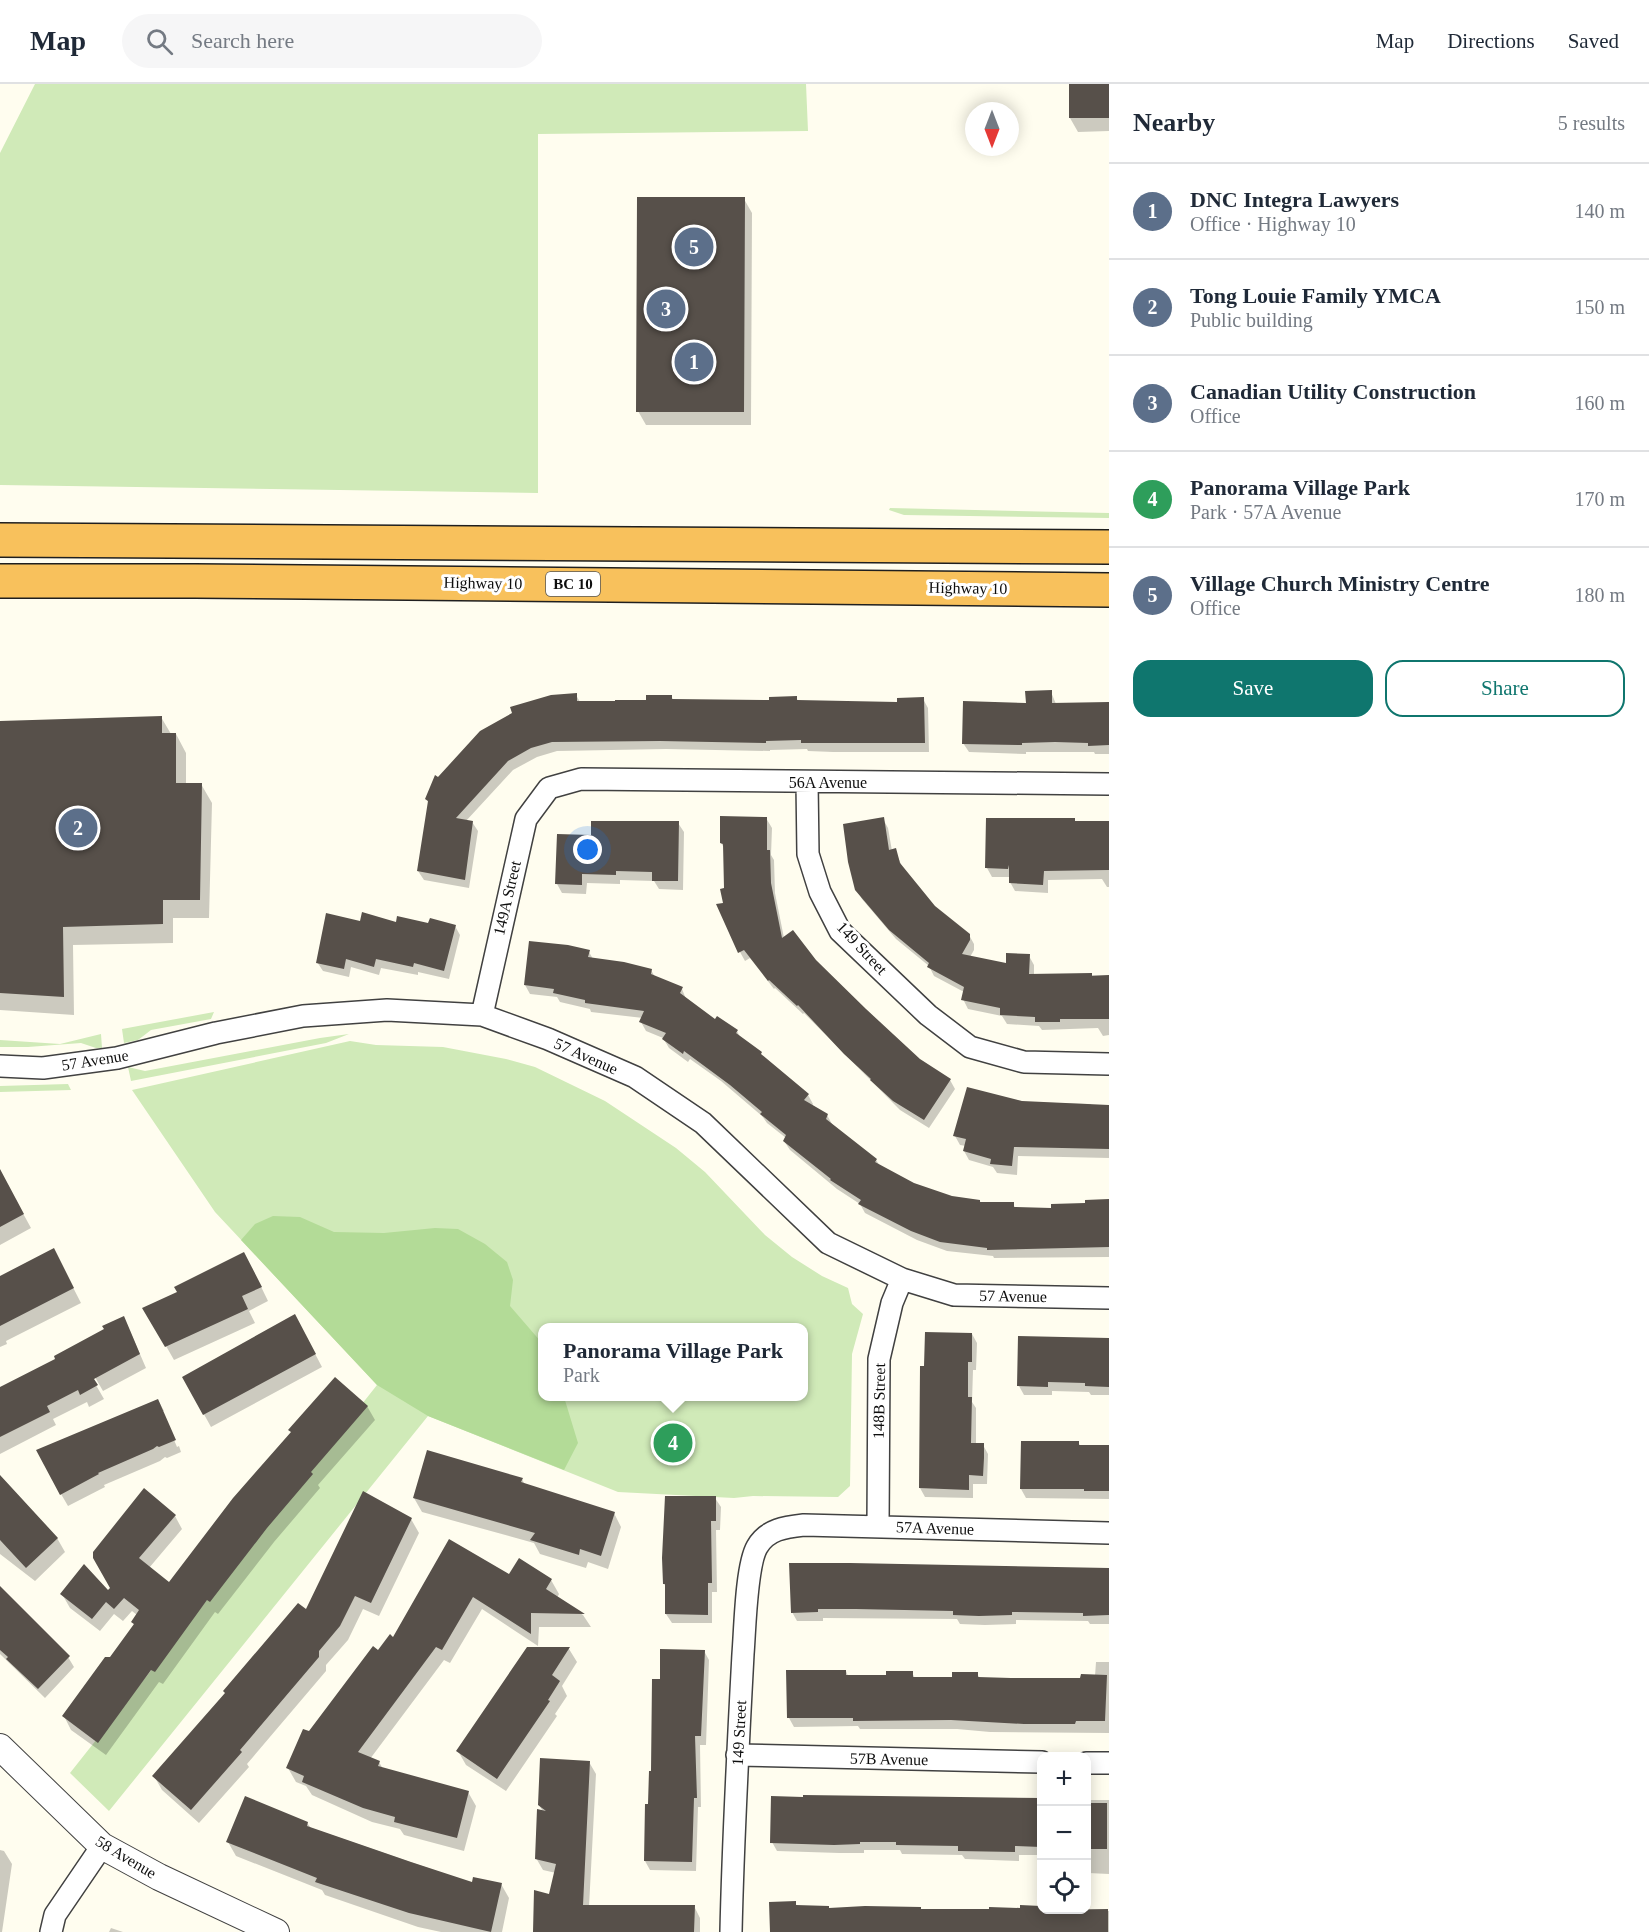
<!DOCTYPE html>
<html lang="en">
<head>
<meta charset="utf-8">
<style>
  body { margin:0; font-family:Georgia,serif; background:#f6f6f7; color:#1f2937 }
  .controls { position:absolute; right:18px; bottom:18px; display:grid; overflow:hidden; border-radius:12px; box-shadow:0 3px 15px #0003 }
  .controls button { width:54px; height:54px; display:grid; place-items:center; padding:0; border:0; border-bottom:2px solid #e0e1e3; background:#fff; color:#1f2937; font:30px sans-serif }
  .compass { position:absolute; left:965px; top:18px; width:54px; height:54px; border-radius:50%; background:#fff; box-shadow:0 3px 15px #0003; rotate:180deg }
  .you { position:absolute; left:588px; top:766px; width:21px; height:21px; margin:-15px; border:4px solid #fff; border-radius:50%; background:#1a73e8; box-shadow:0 0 0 9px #1a73e833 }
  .badge { display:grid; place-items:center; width:39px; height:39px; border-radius:50%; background:#0f766e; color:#fff; font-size:20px; font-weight:700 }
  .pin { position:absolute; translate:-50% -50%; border:3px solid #fff; box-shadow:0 2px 6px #0006 }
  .popup { position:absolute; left:538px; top:1239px; width:270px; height:78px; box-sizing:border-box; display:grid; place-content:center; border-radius:12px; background:#fff; filter:drop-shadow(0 2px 4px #0005); font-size:20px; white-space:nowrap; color:#747a83 }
  .popup b { font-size:22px; color:#1f2937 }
  .popup::after { content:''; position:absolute; left:50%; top:100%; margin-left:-12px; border:12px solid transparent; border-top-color:#fff }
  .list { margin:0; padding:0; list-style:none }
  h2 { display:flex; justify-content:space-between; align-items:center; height:78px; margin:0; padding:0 24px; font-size:26px }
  h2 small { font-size:20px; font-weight:400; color:#747a83 }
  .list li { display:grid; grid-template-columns:39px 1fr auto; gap:18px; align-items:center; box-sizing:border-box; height:96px; padding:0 24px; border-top:2px solid #e0e1e3 }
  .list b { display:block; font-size:22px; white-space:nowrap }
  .list p { margin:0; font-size:20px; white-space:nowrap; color:#747a83 }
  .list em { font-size:20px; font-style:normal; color:#747a83 }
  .actions { display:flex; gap:12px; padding:18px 24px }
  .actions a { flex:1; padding:14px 0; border:2px solid #0f766e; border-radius:18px; text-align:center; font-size:21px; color:#0f766e }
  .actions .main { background:#0f766e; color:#fff }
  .icon { flex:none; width:33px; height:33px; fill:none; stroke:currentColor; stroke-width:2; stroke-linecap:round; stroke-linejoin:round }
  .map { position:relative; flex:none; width:1109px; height:1848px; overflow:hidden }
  header { display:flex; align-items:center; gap:36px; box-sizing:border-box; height:84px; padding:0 30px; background:#fff; border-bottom:2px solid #e0e1e3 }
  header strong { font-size:28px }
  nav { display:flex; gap:33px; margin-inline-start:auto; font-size:21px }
  .search { width:420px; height:54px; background:#f6f6f7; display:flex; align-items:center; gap:15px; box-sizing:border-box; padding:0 21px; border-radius:33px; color:#747a83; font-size:22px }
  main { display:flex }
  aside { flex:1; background:#fff }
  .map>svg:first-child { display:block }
  .green { fill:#d0eab8; fill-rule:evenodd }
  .forest { fill:#b3db97 }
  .shadow { fill:#0003 }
  .building { fill:#57504a }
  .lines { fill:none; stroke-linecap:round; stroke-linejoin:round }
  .minor-casing { stroke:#414141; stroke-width:24 }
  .tertiary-casing { stroke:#414141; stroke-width:28 }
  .trunk-casing { stroke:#1f1f1f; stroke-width:36 }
  .minor { stroke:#fff; stroke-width:21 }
  .tertiary { stroke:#fff; stroke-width:26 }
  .trunk { stroke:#f8c15c; stroke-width:33 }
  .labels { text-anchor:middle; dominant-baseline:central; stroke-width:6; stroke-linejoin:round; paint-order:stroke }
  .shield { fill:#fff; stroke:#565656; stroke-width:1.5 }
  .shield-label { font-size:15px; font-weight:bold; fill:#0e0e0e }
  .street-label { font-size:16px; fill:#0e0e0e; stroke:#fff }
</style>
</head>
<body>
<header>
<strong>Map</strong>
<div class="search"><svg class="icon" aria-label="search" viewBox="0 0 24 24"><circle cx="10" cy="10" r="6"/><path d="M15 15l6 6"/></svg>Search here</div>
<nav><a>Map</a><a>Directions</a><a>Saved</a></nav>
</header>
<main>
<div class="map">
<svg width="1109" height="1848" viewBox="0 0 1109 1848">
  <rect width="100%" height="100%" fill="#fffdef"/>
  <!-- green -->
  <path class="green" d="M35,0H806L808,47L538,50V409L0,401V69Z
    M890,424L1109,429V434L904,431L889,426Z
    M214,928L211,935L151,946L138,956L124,959L122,945Z
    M101,950L102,964H96L81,959L28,963H0V956L60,960Z
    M349,950L326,959L131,997L128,983L145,987L320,954Z
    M350,957L376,961L443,963L506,975L535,983L605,1017L676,1064L705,1088L765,1151L792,1173L822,1192L848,1204L852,1220L863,1230L852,1270L850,1402L838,1413L753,1412L734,1414L618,1408L428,1332L109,1727L70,1689L377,1301L215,1128L132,1006ZM542,1244H804V1312H542Z
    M68,1000L71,1006L0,1008V1002Z"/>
  <!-- forest -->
  <path class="forest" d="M273,1132L300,1133L334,1148L384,1149L435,1144L458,1145L485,1160L507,1178L513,1196L510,1222L542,1259V1312L564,1313L578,1359L564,1386L428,1332L377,1301L241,1156L255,1140Z"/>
  <!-- shadow -->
  <path class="shadow" d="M1070,0H1109V47L1078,48L1070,34Z
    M744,115L752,129L751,341H646L638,327Z
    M1051,608L1056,620H1109V670H1095L1094,668H1026V670L969,668L963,659Z
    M576,611L580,618H647L671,612L674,617L771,618L796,613L798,617L899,620L923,615L928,624L929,668H833L808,667L807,665L770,666V667L666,665L557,667L537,673L513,686L466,737L472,738L478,747L469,804L424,796L418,787L429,719L426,715L439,694Z
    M161,633L171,650H176L186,669V700H201L212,719L209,834H173V859L73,861L74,931L0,926V638Z
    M766,734L772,744L771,771L774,776L775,809L784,854L815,877L919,976L950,996L955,1005L929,1044L900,1026L804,929L803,930L775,904L774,905L750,874L745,877L740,868L724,820L725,765L721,759Z
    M883,735L888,744L892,767L895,766L903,785L934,823L969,851L974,860V866L970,873L1007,881L1029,872L1034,881V891H1109V951L1103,952L1098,944L1042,946L1039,942L1007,940L1002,932L968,925L963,915L964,908L934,892L929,882L896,855L862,815L857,806Z
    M1076,738H1109V803H1107L1102,795L1048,796V809L1015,807L1010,798V793H992L987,784Z
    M678,739L684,748L683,806L659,805L654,797L620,796V800L587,799L586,810L562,809L557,800L592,753Z
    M361,838L455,842L460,851L449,895L418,888V891L381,884L379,891L351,883L349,893L323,887L317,878Z
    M589,868L593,875L651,886L655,893L682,905L686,915L716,937L737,947L741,955L808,1011L813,1020L812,1022L827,1031L832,1040L876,1076L880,1082L914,1100L952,1114L980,1117L981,1120H1013L1016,1125H1052L1109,1117V1173L994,1174L993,1172L947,1167L917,1156L865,1129L860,1120L837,1105L790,1066L784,1057L786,1054L767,1039L762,1032L721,997L690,975L688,978L669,964L663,954L646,947L641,938L643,934L591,928L590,925L560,918L557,913L530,910L525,901Z
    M1022,1018L1091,1020L1092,1022L1109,1023V1074L1018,1072L1017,1091L997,1089L993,1083L969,1076L964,1067L966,1062L960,1061L955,1052Z
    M3,1093L31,1144L0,1161V1094Z
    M61,1180L81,1219L6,1257L7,1260L0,1263V1194Z
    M252,1184L268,1217L249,1227L255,1239L174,1276L145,1225Z
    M301,1243L322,1283L211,1343L184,1294Z
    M130,1247L146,1284L103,1307L92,1288L89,1289L104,1315L89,1323L87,1318L53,1335L56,1341L0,1370V1304Z
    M972,1250L977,1259L976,1286H973L972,1318L976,1324V1360L983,1361L988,1370L987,1400H973V1414L925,1413L920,1404Z
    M1109,1255V1311H1091L1089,1308L1052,1307V1311H1024L1019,1302Z
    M158,1316L164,1327H162L177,1363L179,1362L181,1368L167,1374L165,1373L160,1377L104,1401L105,1403L68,1422L61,1410Z
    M367,1322L375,1336L318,1401L320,1404L274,1458L218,1530L215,1528L163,1600L159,1598L106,1671L71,1646L64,1632L135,1542L132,1538L137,1531L132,1527L123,1537L114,1530L100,1547L70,1524L62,1510L108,1508L175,1432L182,1445L149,1484L169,1500L292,1349L290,1346Z
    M1078,1358L1081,1363H1109V1415L1026,1414L1021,1405Z
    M522,1395L525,1401L614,1429L621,1443L608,1485L588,1478L586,1484L540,1470L534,1459L422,1428L414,1414Z
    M0,1399L57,1454L65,1468L35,1497L0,1470Z
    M715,1414L721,1423L720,1446H716L717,1508H712V1539H672L666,1530L667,1504L664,1500Z
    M411,1435L419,1449L379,1532L363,1525L348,1556L326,1581V1587L247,1680L249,1683L199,1739L162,1706L154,1692L226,1610L306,1528Z
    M519,1476L551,1496L559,1510L557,1514L583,1531L591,1543H539L538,1562L482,1525L450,1579L444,1576L370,1675L379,1678L383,1685L468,1708L476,1722L464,1767L404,1751L400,1745L372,1738L312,1711L306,1702L296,1698L288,1684L310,1649L378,1568L393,1555L509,1492Z
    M1109,1484V1540H1090L1088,1537L1016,1536V1540L985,1541L960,1540L957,1535L823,1534V1537H797L792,1528Z
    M0,1504L68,1573L74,1583L45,1614L0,1570Z
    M527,1564L569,1565L577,1578L562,1602L567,1612L555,1630L557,1632L506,1707L466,1681L458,1667Z
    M704,1567L709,1576L706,1661H700L701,1723H698L696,1787L650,1786L645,1777L661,1597Z
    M1096,1578H1109V1649L990,1648L957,1645H860L858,1642L794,1643L789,1634L846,1587L848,1592L888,1593L912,1589L915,1594L953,1595L977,1590L980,1594L1082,1596L1095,1592Z
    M589,1678L596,1690L589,1823L694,1822L700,1834V1848H535L550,1811L556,1789L543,1786L536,1774L543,1728L539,1721Z
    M859,1713L1042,1716V1771H1019V1777L965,1775L962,1771L902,1770L900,1766H864V1769H839L777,1767L772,1758Z
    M1086,1716H1109V1790L1088,1789L1086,1786Z
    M307,1739L311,1744L472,1799L501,1800L509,1814L502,1848H441L418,1843L325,1811L322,1806L236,1772L228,1758Z
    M0,1766L4,1767L12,1780L2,1848H0Z
    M795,1819L798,1823L829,1825H1021L1022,1822L1042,1823V1826L1048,1827H1109V1848H771Z
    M111,1844L123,1848H109Z"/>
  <!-- building -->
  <path class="building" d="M1069,0H1109V34H1069Z
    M637,113H745L744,328H636Z
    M1052,606V619L1109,618V661L1088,662V659L1055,658L1022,659V661L962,660L963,617L1026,619L1025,607Z
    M577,609V617H615V616H646V611H672V615L769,616V613L797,612V616L897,618V614L924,613L925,659H801V656L766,657V659L660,657L552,658L531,664L508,677L456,734L473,737L465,796L417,787L428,717L425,715L435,691L438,693L480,647L512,629L510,623L551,611Z
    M162,632V649H176V699H202L200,816H163V840L63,843L64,913L0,909V637Z
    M720,732L767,733V766H770L771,799L782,854L793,846L816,876L866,925L920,975L951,995L924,1036L893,1017L870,996L871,995L844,970L798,921L797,922L769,896L768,897L744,866L738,869L716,820L723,819L720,805L724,804L723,760L720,759Z
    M884,733L889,766L896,764L900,779L935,822L970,850V856L962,870L1006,879V869L1030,870L1029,890L1092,889V892L1109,891V935H1060V938H1035V933L1000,931V924L961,916L964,903L927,883L929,879L889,846L855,806L848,778L843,740Z
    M986,734H1075V737H1109V786L1044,787L1043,801L1009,799V781L1008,785L985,784Z
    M591,737H679L678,797H652V788L616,787V791L582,790V801L555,800L557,750L591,751Z
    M362,828L396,838L397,832L428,839L430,834L456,841L444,887L414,879L413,883L376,875L374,883L346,875L344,885L316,879L326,829L360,837Z
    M529,857L568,861L590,866L588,873L624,878L652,885L651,890L683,903L680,909L715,935L717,932L738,946L736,949L762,968L761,970L809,1010L804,1016L828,1030L826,1035L877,1075L875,1078L914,1099L952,1112L980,1116V1118H1014V1123L1051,1124V1120L1085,1119V1116L1109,1115V1163L987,1166V1164L940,1158L911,1147L858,1120L861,1116L830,1096L831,1095L783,1057L786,1051L760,1030L762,1028L730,1001L684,967L683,970L662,955L666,949L639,938L644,927L585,919V916L553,909L554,905L524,901Z
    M967,1003L1022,1017L1109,1021V1065L1014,1063L1012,1082L990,1080L991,1075L963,1067L966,1055L953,1052Z
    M0,1085L24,1130L0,1143Z
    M54,1164L74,1204L0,1242V1192Z
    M244,1168L262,1203L242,1212L248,1225L165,1263L142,1224L177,1208L174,1203Z
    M295,1230L316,1270L203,1331L182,1293Z
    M124,1232L140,1270L94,1295L98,1301L80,1311L78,1306L47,1322L50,1328L0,1353V1303L55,1275L54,1272L104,1245L102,1242Z
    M925,1248L972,1249V1278H968V1313H972L971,1359H984V1374L983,1392L969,1391V1406L919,1404L920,1282H924Z
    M1018,1252L1109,1254V1303L1085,1302V1299L1048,1298V1303L1017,1302Z
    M335,1293L368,1322L311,1388L313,1390L267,1444L210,1518L207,1516L155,1588L151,1586L98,1659L62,1632L105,1573H110L134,1540L131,1538L139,1526L124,1514L114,1525L106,1518L92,1535L60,1510L84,1480L108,1506L110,1504L93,1474V1468L144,1404L176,1431L139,1474L169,1498L233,1414L291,1348L288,1346Z
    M158,1315L176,1356L159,1363L157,1362L153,1365L98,1389L99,1390L60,1411L36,1366Z
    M1021,1357H1079V1361H1109V1407H1084V1405H1020Z
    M427,1366L523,1394L521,1398L615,1428L601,1472L580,1465L579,1471L530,1456L535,1449L413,1414Z
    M0,1391L58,1454L26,1484L0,1456Z
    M363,1407L412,1434L371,1519L355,1512L340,1542L319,1567V1573L240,1666L242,1668L191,1726L152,1692L225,1609L223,1607L298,1519L306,1525Z
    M665,1412H716V1437H711L712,1499H708V1531L665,1530V1500H663L662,1474Z
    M449,1455L509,1490L519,1474L552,1495L546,1505L585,1530L531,1529V1550L473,1513L442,1566L436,1563L358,1668L380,1677L378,1682L469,1707L457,1754L394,1738L395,1733L363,1724L302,1698L304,1692L286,1684L303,1645L309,1647L373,1562L378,1566L390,1550L393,1553Z
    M789,1479H850L1109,1484V1531L1083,1532V1529L1012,1528V1531L979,1532L953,1531V1527L856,1525H818V1528L791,1529Z
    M0,1502L70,1572L38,1605L6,1575L8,1573L0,1566Z
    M527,1563H570L552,1591L560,1597L548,1616L550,1617L497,1695L456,1667Z
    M660,1565L705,1566L701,1652H695L697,1714H694L692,1778L644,1777L645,1720H648L649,1687H651L652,1595H660Z
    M786,1586H846V1591H886V1587H913V1593H952V1588H978V1593L1011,1594H1080L1081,1590L1107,1591L1105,1637H1076L1075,1640H1024L951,1636L853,1637V1634H787Z
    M540,1674L590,1677L583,1821H695L694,1848H533L534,1806L549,1810L556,1780L535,1775L537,1725L546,1727L538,1721Z
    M803,1711L1041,1714V1763L1015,1762V1768L958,1767V1762L896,1761V1758H860V1760L834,1761L770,1759L771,1712L803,1713Z
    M245,1712L308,1738L307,1742L411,1778L472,1798L473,1793L502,1799L491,1848L409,1829L315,1798L317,1794L226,1758Z
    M1086,1719H1107V1765H1086Z
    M796,1817V1821L829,1822V1824L865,1822L921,1823V1825H989V1823L1020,1824V1821L1041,1822V1826H1046L1108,1825V1848H770L769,1818Z"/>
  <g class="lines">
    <!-- minor casing -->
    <g class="minor-casing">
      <path id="minor" d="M807,698L808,770L820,808L840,847L928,931L970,963L1024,978L1109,980
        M482,931L526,735L549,704L581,695L1109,700
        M0,982L43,984L117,974L216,949L303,932L387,926L482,931L548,955L635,993L703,1039L828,1159L902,1195L954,1211L1109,1214
        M878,1442L879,1275L892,1219L902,1195
        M737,1671L1042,1678
        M1086,1679H1109
        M51,1848L55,1831L102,1762
        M731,1848C733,1755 738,1663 743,1570C745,1546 746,1482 757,1463C767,1445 786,1443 804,1441L1109,1449"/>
    </g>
    <!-- tertiary casing -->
    <g class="tertiary-casing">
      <path id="tertiary" d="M0,1663L102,1762L159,1793L276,1848"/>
    </g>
    <!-- trunk casing -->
    <g class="trunk-casing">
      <path id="trunk" d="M0,456L1109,463
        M0,497H195L1109,506"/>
    </g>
    <!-- minor -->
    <use href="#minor" class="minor"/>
    <!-- tertiary -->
    <use href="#tertiary" class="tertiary"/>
    <!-- trunk -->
    <use href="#trunk" class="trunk"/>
  </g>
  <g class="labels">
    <!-- shield labels -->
    <rect class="shield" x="546" y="488" width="54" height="24" rx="4.5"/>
    <g class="shield-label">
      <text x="573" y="500">BC 10</text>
    </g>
    <!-- street labels -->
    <g class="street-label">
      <text transform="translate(483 499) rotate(1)">Highway 10</text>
      <text transform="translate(968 504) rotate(1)">Highway 10</text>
      <text x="828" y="698">56A Avenue</text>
      <text transform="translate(507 814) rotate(-77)">149A Street</text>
      <text transform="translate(862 864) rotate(47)">149 Street</text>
      <text transform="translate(586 972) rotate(24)">57 Avenue</text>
      <text transform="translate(95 976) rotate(-9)">57 Avenue</text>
      <text transform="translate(1013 1212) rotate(1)">57 Avenue</text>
      <text transform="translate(879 1317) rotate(-89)">148B Street</text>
      <text transform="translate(935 1444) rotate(2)">57A Avenue</text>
      <text transform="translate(739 1649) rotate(-87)">149 Street</text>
      <text transform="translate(889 1675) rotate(1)">57B Avenue</text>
      <text transform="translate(126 1773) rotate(31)">58 Avenue</text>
    </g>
  </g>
</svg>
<div class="controls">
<button>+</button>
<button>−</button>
<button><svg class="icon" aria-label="locate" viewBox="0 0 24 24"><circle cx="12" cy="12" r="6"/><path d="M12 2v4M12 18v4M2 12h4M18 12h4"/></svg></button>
</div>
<svg class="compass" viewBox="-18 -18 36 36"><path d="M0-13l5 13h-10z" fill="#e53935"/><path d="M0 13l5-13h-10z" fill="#747a83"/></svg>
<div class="you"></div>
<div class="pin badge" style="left:694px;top:278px;background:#5c6f8a">1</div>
<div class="pin badge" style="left:78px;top:744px;background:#5c6f8a">2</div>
<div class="pin badge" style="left:666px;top:225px;background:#5c6f8a">3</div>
<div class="pin badge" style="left:673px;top:1359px;background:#2e9e5b">4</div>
<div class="popup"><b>Panorama Village Park</b>Park</div>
<div class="pin badge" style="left:694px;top:163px;background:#5c6f8a">5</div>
</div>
<aside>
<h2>Nearby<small>5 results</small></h2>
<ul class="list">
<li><span class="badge" style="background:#5c6f8a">1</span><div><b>DNC Integra Lawyers</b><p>Office · Highway 10</p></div><em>140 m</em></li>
<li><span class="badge" style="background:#5c6f8a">2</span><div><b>Tong Louie Family YMCA</b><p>Public building</p></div><em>150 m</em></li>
<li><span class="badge" style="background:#5c6f8a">3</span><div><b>Canadian Utility Construction</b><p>Office</p></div><em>160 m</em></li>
<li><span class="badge" style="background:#2e9e5b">4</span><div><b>Panorama Village Park</b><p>Park · 57A Avenue</p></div><em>170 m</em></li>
<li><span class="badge" style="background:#5c6f8a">5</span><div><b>Village Church Ministry Centre</b><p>Office</p></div><em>180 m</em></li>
</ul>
<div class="actions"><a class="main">Save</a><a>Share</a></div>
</aside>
</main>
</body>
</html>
